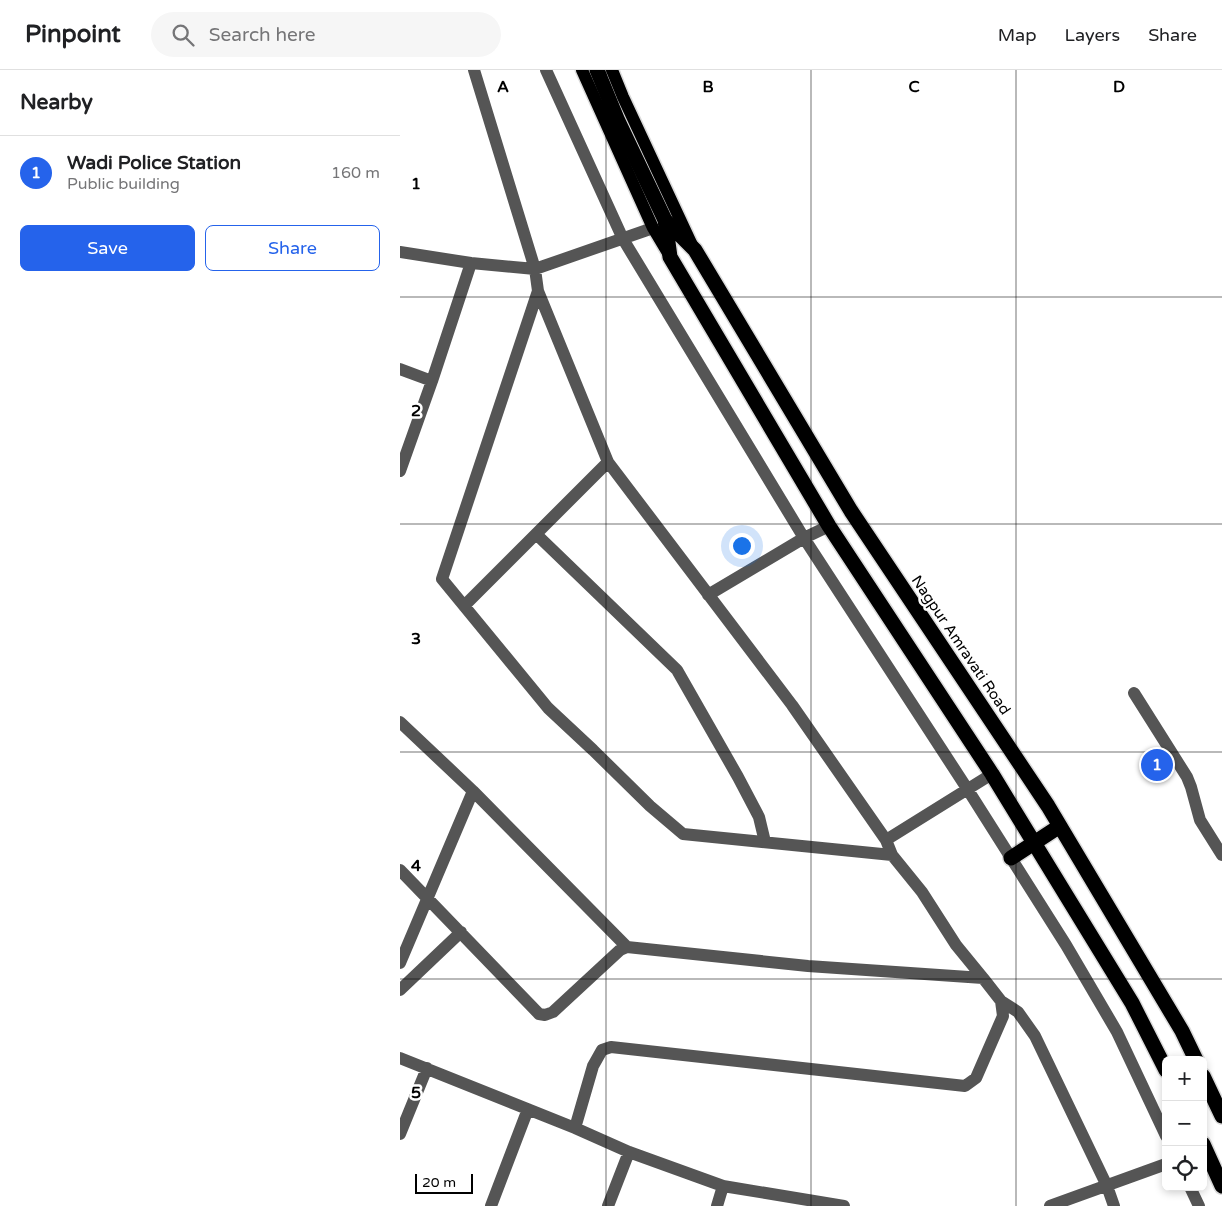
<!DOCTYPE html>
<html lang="en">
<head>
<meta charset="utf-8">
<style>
  body { margin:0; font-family:"Varela Round",sans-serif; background:#f6f6f6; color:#202124 }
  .controls { position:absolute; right:15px; bottom:15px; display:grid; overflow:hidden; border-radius:8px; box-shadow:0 2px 8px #0003 }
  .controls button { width:45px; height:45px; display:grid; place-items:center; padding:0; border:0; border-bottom:1px solid #e0e0e0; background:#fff; color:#202124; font:25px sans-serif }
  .scale { position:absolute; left:15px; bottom:12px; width:58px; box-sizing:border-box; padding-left:5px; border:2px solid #000; border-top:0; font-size:14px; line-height:18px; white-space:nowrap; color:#000; -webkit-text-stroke:4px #fff; paint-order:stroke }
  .you { position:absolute; left:341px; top:475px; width:18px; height:18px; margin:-12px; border:4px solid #fff; border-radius:50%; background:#1a73e8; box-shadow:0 0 0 8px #1a73e833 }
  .badge { display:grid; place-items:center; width:32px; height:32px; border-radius:50%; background:#2563eb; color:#fff; font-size:16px; font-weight:700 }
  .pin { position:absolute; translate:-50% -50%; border:2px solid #fff; box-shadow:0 1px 5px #0006 }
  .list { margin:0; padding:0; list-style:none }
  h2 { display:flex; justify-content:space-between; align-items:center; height:65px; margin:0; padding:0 20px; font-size:21px }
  h2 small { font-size:16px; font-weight:400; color:#757577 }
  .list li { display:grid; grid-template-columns:32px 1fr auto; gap:15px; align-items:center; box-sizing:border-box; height:75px; padding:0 20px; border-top:1px solid #e0e0e0 }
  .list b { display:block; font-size:19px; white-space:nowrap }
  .list p { margin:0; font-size:16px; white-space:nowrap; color:#757577 }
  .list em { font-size:16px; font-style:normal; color:#757577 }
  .actions { display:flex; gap:10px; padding:15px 20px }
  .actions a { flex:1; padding:11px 0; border:1px solid #2563eb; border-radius:8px; text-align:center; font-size:18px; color:#2563eb }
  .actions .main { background:#2563eb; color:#fff }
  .icon { flex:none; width:28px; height:28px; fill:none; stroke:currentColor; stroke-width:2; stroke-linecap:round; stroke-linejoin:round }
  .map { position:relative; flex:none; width:822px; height:1136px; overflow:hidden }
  header { display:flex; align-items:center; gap:30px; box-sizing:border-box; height:70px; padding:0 25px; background:#fff; border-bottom:1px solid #e0e0e0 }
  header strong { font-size:24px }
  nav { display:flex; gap:28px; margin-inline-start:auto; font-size:18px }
  .search { width:350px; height:45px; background:#f6f6f6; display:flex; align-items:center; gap:12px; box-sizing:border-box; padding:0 18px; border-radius:28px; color:#757577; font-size:19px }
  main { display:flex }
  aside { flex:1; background:#fff }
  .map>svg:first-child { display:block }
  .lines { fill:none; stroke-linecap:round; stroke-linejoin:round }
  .major-casing { stroke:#dbdbdb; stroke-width:15 }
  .highway-casing { stroke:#dbdbdb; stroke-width:18 }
  .minor { stroke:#555; stroke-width:12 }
  .major { stroke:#000; stroke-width:12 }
  .highway { stroke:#000; stroke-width:15 }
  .grid { fill:none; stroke:#000; stroke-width:1; stroke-opacity:0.55 }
  .labels { text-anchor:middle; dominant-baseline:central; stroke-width:5; stroke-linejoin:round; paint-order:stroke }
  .street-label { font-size:15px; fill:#000; stroke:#fff }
  .grid-label { font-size:16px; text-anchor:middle; font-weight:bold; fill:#000; stroke:#fff; stroke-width:5; stroke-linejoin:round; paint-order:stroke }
</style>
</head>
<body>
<header>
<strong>Pinpoint</strong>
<div class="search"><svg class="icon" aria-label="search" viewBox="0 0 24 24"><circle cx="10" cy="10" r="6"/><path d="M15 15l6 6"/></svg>Search here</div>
<nav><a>Map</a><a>Layers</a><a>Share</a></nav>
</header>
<main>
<aside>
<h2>Nearby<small></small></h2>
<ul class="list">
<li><span class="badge">1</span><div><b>Wadi Police Station</b><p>Public building</p></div><em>160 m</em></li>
</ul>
<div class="actions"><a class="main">Save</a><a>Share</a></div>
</aside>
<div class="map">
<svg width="822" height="1136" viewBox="0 0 822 1136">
  <rect width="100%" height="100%" fill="#fff"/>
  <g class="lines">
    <!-- major casing -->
    <g class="major-casing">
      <path id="major" d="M182,0L253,158L268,183
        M212,0L223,27L292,175"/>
    </g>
    <!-- highway casing -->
    <g class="highway-casing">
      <path id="highway" d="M197,0L218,51L265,150L270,187L429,456L592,704L732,933L766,1000
        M265,150L295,180L451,441L648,736L782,961L796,990
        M611,788L660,756
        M803,1006L822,1046
        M803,1074L822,1116"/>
    </g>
    <!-- minor -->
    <path class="minor" d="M146,0L223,169L404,468L568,720L666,875L717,962L766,1066
      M0,182L71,193L135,199L253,158
      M138,221L42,509L148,638L193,680L250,736L283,764L492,785
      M0,299L32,311
      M208,392L392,635L486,770L492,785L522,822L556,875L583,908
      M0,401L32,311L71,193
      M136,464L277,600L338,707L359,747L365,772
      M308,525L404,468L429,456
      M64,536L208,392L138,221L135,199L74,0
      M734,623L787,707L791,717L800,750L822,785
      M0,652L73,721L227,877
      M486,770L592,704
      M0,800L139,944L145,945L153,942L220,880L227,877L408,896L583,908L601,931L618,942L635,966L707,1116L714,1136
      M0,893L73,721
      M0,920L61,862
      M0,988L175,1058L229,1082L323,1116L444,1136
      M175,1058L193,996L202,980L211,977L565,1016L576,1008L603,946L601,931
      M0,1064L27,998
      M790,1117L799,1136
      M91,1136L128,1039
      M208,1136L229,1082
      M317,1136L323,1116
      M650,1136L766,1094"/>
    <!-- major -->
    <use href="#major" class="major"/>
    <!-- highway -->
    <use href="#highway" class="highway"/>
  </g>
  <!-- grid -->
  <path class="grid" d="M206,0V1136M411,0V1136M616,0V1136M0,227H822M0,454H822M0,682H822M0,909H822"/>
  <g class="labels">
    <!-- street labels -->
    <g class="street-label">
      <text transform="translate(561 575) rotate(56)">Nagpur Amravati Road</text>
    </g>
  </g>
  <g class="grid-label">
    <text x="103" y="22">A</text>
    <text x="308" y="22">B</text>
    <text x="514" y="22">C</text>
    <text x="719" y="22">D</text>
    <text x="16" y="119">1</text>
    <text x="16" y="346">2</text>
    <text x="16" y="574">3</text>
    <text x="16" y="801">4</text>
    <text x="16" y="1028">5</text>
  </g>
</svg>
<div class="controls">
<button>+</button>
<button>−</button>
<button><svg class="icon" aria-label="locate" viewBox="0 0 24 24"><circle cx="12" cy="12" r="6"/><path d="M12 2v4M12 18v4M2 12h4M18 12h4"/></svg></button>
</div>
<div class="scale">20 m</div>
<div class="you"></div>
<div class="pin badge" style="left:757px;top:695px">1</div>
</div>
</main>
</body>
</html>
